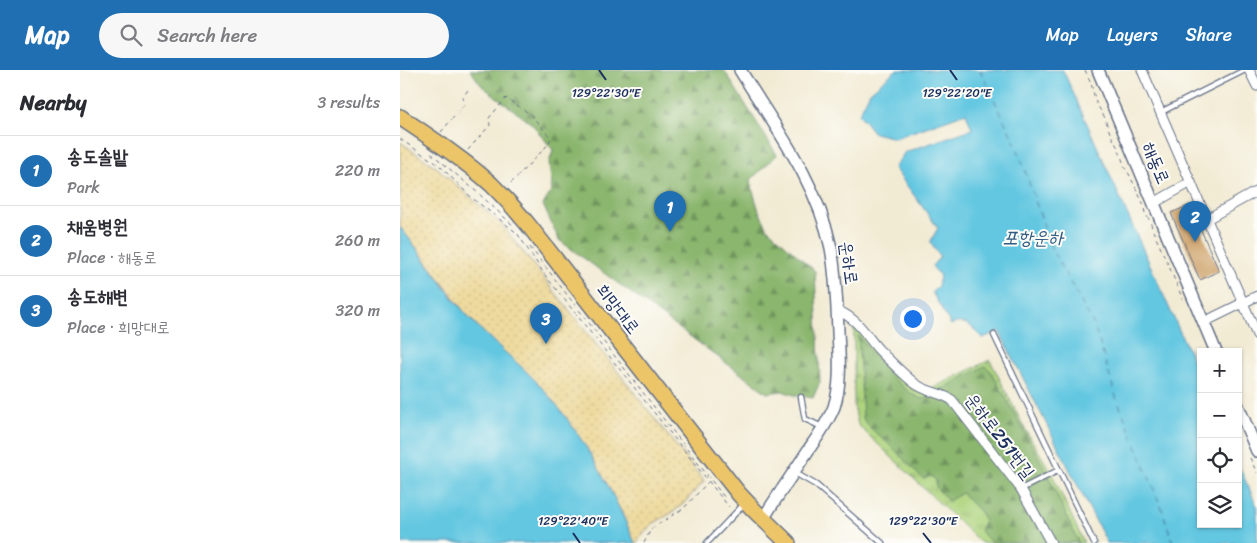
<!DOCTYPE html>
<html lang="en">
<head>
<meta charset="utf-8">
<style>
  body { margin:0; font-family:Sriracha,"Poor Story",sans-serif; background:#f7f7f7; color:#2b2b33 }
  .controls { position:absolute; right:15px; bottom:15px; display:grid; overflow:hidden; border-radius:0px; box-shadow:0 1px 4px #0004 }
  .controls button { width:45px; height:45px; display:grid; place-items:center; padding:0; border:0; border-bottom:1px solid #e1e1e2; background:#fff; color:#2b2b33; font:25px sans-serif }
  .you { position:absolute; left:512px; top:248px; width:18px; height:18px; margin:-12px; border:4px solid #fff; border-radius:50%; background:#1a73e8; box-shadow:0 0 0 8px #1a73e833 }
  .badge { display:grid; place-items:center; width:32px; height:32px; border-radius:50%; background:#1f6fb2; color:#fff; font-size:16px; font-weight:700 }
  .pin { position:absolute; translate:-50% -41px; filter:drop-shadow(0 1px 2px #0008) }
  .pin::after { content:''; position:absolute; top:26px; width:18px; height:15px; background:inherit; clip-path:polygon(0 0,100% 0,50% 100%) }
  .list { margin:0; padding:0; list-style:none }
  h2 { display:flex; justify-content:space-between; align-items:center; height:65px; margin:0; padding:0 20px; font-size:21px }
  h2 small { font-size:16px; font-weight:400; color:#7c7c81 }
  .list li { display:grid; grid-template-columns:32px 1fr auto; gap:15px; align-items:center; box-sizing:border-box; height:70px; padding:0 20px; border-top:1px solid #e1e1e2 }
  .list b { display:block; font-size:19px; white-space:nowrap }
  .list p { margin:0; font-size:16px; white-space:nowrap; color:#7c7c81 }
  .list em { font-size:16px; font-style:normal; color:#7c7c81 }
  .icon { flex:none; width:28px; height:28px; fill:none; stroke:currentColor; stroke-width:2; stroke-linecap:round; stroke-linejoin:round }
  .map { position:relative; flex:none; width:857px; height:473px; overflow:hidden }
  header { display:flex; align-items:center; gap:30px; box-sizing:border-box; height:70px; padding:0 25px; background:#1f6fb2; color:#fff }
  header strong { font-size:24px }
  nav { display:flex; gap:28px; margin-inline-start:auto; font-size:18px }
  .search { width:350px; height:45px; background:#f7f7f7; display:flex; align-items:center; gap:12px; box-sizing:border-box; padding:0 18px; border-radius:28px; color:#7c7c81; font-size:19px }
  main { display:flex }
  aside { flex:1; background:#fff }
  .map>svg:first-child { display:block }
  .grass { fill:url(#grass-tufts); stroke:#64826e }
  .forest { fill:url(#forest-firs); stroke:#527266 }
  .sand { fill:url(#sand-dots); stroke:#84847e }
  .water { fill:#63c7e1; stroke:#3f7ba0 }
  .lines { fill:none; stroke-linecap:round; stroke-linejoin:round }
  .ferry { stroke:#315d85; stroke-width:1; stroke-dasharray:6 5; stroke-linecap:butt }
  .building { fill:#ca9b60 }
  .service-casing { stroke:#667187; stroke-width:7 }
  .minor-casing { stroke:#667187; stroke-width:11 }
  .tertiary-casing { stroke:#667187; stroke-width:14 }
  .primary-casing { stroke:#667187; stroke-width:18 }
  .path { stroke:#667187; stroke-width:1; stroke-dasharray:4 4; stroke-linecap:butt }
  .service { stroke:#fff; stroke-width:4.5 }
  .minor { stroke:#fff; stroke-width:9 }
  .tertiary { stroke:#fff; stroke-width:11 }
  .primary { stroke:#edc569; stroke-width:15 }
  .ticks { fill:none; stroke:#1b2f5e; stroke-width:2 }
  .labels { text-anchor:middle; dominant-baseline:central; stroke-width:4; stroke-linejoin:round; paint-order:stroke }
  .street-label { font-size:18px; fill:#1b2f5e; stroke:#fdfcf7 }
  .water-label { font-size:19px; font-style:italic; fill:#315d85; stroke:#fdfcf7 }
  .ticks-label { font-size:12px; text-anchor:middle; fill:#1b2f5e; stroke:#fdfcf7; stroke-width:4; stroke-linejoin:round; paint-order:stroke }
</style>
</head>
<body>
<header>
<strong>Map</strong>
<div class="search"><svg class="icon" aria-label="search" viewBox="0 0 24 24"><circle cx="10" cy="10" r="6"/><path d="M15 15l6 6"/></svg>Search here</div>
<nav><a>Map</a><a>Layers</a><a>Share</a></nav>
</header>
<main>
<aside>
<h2>Nearby<small>3 results</small></h2>
<ul class="list">
<li><span class="badge">1</span><div><b>송도솔밭</b><p>Park</p></div><em>220 m</em></li>
<li><span class="badge">2</span><div><b>채움병원</b><p>Place · 해동로</p></div><em>260 m</em></li>
<li><span class="badge">3</span><div><b>송도해변</b><p>Place · 희망대로</p></div><em>320 m</em></li>
</ul>
</aside>
<div class="map">
<svg width="857" height="473" viewBox="0 0 857 473">
  <defs>
    <pattern id="grass-tufts" width="24" height="20" patternUnits="userSpaceOnUse" patternTransform="scale(1.25)"><rect width="24" height="20" fill="#aed47e"/><path d="M3 7l-1-3M5 7V3M7 7l1-3M15 17l-1-3M17 17v-4M19 17l1-3" fill="none" stroke="#95b66f"/></pattern>
    <pattern id="forest-firs" width="22" height="20" patternUnits="userSpaceOnUse" patternTransform="scale(1.25)"><rect width="22" height="20" fill="#8ab66d"/><path d="M5 1l3.5 6h-7zM16 11l3.5 6h-7z" fill="#70945d"/></pattern>
    <pattern id="sand-dots" width="8" height="8" patternUnits="userSpaceOnUse" patternTransform="scale(1.25)"><rect width="8" height="8" fill="#eeda9e"/><path d="M2 2h.1M6 6h.1" fill="none" stroke="#ccbb8a" stroke-width="1.8" stroke-linecap="round"/></pattern>
  </defs>
  <rect width="100%" height="100%" fill="#fdfcf7"/>
  <filter id="ink" filterUnits="userSpaceOnUse"><feTurbulence type="fractalNoise" baseFrequency=".02" numOctaves="2"/><feDisplacementMap in="SourceGraphic" scale="10" xChannelSelector="R" yChannelSelector="G"/><feConvolveMatrix kernelMatrix="1 2 1 2 8 2 1 2 1" color-interpolation-filters="sRGB"/></filter>
  <filter id="wash" filterUnits="userSpaceOnUse"><feTurbulence type="fractalNoise" baseFrequency=".0096" numOctaves="4" result="noise"/><feDisplacementMap in="SourceGraphic" scale="20" xChannelSelector="R" yChannelSelector="G"/><feGaussianBlur stdDeviation="1.12" result="paint"/><feColorMatrix in="noise" values="0 0 0 0 0 0 0 0 0 0 0 0 0 0 0 0 0 1.4 0 .05"/><feComposite in="paint" operator="in"/></filter>
  <g filter="url(#wash)">
    <rect width="100%" height="100%" fill="#f2ebd4"/>
    <!-- grass -->
    <path class="grass" d="M454,255L502,309L521,324L590,290L625,359L651,402L684,473H581L458,355L454,337Z"/>
    <!-- forest -->
    <path class="forest" d="M70,0H324L377,85L361,100L350,111L359,141L368,159L415,201L420,312L413,328L394,325L382,321L367,323L159,170L143,135L152,120L149,93L153,80L132,54L82,16Z
      M458,265C472,282 503,325 523,329L585,296L591,301L645,399L679,473H592L580,461L585,450L579,441L562,423L548,431L536,417V410L531,406L523,409L491,376L467,355L463,348Z"/>
    <!-- sand -->
    <path class="sand" d="M0,72L36,97L101,154L304,411L283,434L273,442L254,453L244,462L237,473H235L221,441L188,381L171,354L134,309L83,262L63,240L16,177L0,157Z"/>
    <!-- water -->
    <path class="water" d="M496,0H663L801,309V454H838V394L857,436V473H707L599,261L583,268C573,258 565,248 551,255L532,222L538,216L540,206L532,196L540,187L530,172L538,158L494,98L505,82L572,59L566,43L495,68L474,63L459,44L470,22Z
      M0,157C22,184 40,213 62,239C83,265 110,285 133,308C178,355 210,414 235,473H0Z"/>
    <g class="lines">
      <!-- ferry -->
      <path class="ferry" d="M580,0L617,77L652,180L694,255L716,327L762,439L773,473"/>
    </g>
    <g id="blocks">
      <!-- building -->
      <path class="building" d="M790,135L819,201L800,210L771,143Z"/>
    </g>
  </g>
  <g filter="url(#ink)">
    <use href="#blocks" fill-opacity="0" stroke="#667187" stroke-width="1"/>
    <g class="lines">
      <!-- service casing -->
      <g class="service-casing">
        <path id="service" d="M761,42L845,0
          M594,265L694,473
          M401,327L405,349L422,357
          M395,403L416,415L482,473
          M621,419L659,400
          M307,473L345,433"/>
      </g>
      <!-- minor casing -->
      <g class="minor-casing">
        <path id="minor" d="M742,0L857,265
          M849,0L857,16
          M754,133L791,112
          M807,149L857,121
          M437,240C459,250 464,263 479,280C490,291 501,302 513,312C524,322 540,322 552,330L621,419L651,473
          M804,252L857,226"/>
      </g>
      <!-- tertiary casing -->
      <g class="tertiary-casing">
        <path id="tertiary" d="M340,0C375,57 417,111 431,178C436,205 437,233 438,261C439,285 442,313 434,337C428,352 418,366 409,379C394,402 378,425 363,449
          M698,0L816,282
          M838,336L857,381"/>
      </g>
      <!-- primary casing -->
      <g class="primary-casing">
        <path id="primary" d="M0,47C31,68 63,89 91,114C105,128 118,142 130,157L339,424L354,440L388,473"/>
      </g>
      <!-- path -->
      <path class="path" d="M685,0L691,13L696,33L704,46L710,63L719,80L725,98L729,104L743,133L745,143L750,151L753,161L772,203
        M41,62L64,35L63,27L70,17
        M0,69L39,95L71,127L117,163L145,205L329,437
        M68,80L90,55L89,48L106,28L130,44L151,68L149,73L144,79L108,116
        M31,83L78,123L116,158
        M130,177L325,428
        M773,206L783,230
        M850,388L857,403
        M244,473L251,459L284,438L308,412"/>
      <!-- service -->
      <use href="#service" class="service"/>
      <!-- minor -->
      <use href="#minor" class="minor"/>
      <!-- tertiary -->
      <use href="#tertiary" class="tertiary"/>
      <!-- primary -->
      <use href="#primary" class="primary"/>
    </g>
  </g>
  <!-- ticks -->
  <path class="ticks" d="M199,0L206,10M550,0L557,10M173,463L180,473M523,463L531,473"/>
  <g class="labels">
    <!-- street labels -->
    <g class="street-label">
      <text transform="translate(756 93) rotate(67)">해동로</text>
      <text transform="translate(449 193) rotate(82)">운하로</text>
      <text transform="translate(218 239) rotate(52)">희망대로</text>
      <text transform="translate(600 366) rotate(53)">운하로251번길</text>
    </g>
    <!-- water labels -->
    <g class="water-label">
      <text x="633" y="167">포항운하</text>
    </g>
  </g>
  <g class="ticks-label">
    <text x="206" y="27">129°22'30"E</text>
    <text x="557" y="27">129°22'20"E</text>
    <text x="173" y="455">129°22'40"E</text>
    <text x="523" y="455">129°22'30"E</text>
  </g>
</svg>
<div class="controls">
<button>+</button>
<button>−</button>
<button><svg class="icon" aria-label="locate" viewBox="0 0 24 24"><circle cx="12" cy="12" r="6"/><path d="M12 2v4M12 18v4M2 12h4M18 12h4"/></svg></button>
<button><svg class="icon" aria-label="layers" viewBox="0 0 24 24"><path d="M12 4l9 5-9 5-9-5zM3 14l9 5 9-5"/></svg></button>
</div>
<div class="you"></div>
<div class="pin badge" style="left:270px;top:162px">1</div>
<div class="pin badge" style="left:795px;top:172px">2</div>
<div class="pin badge" style="left:146px;top:274px">3</div>
</div>
</main>
</body>
</html>
